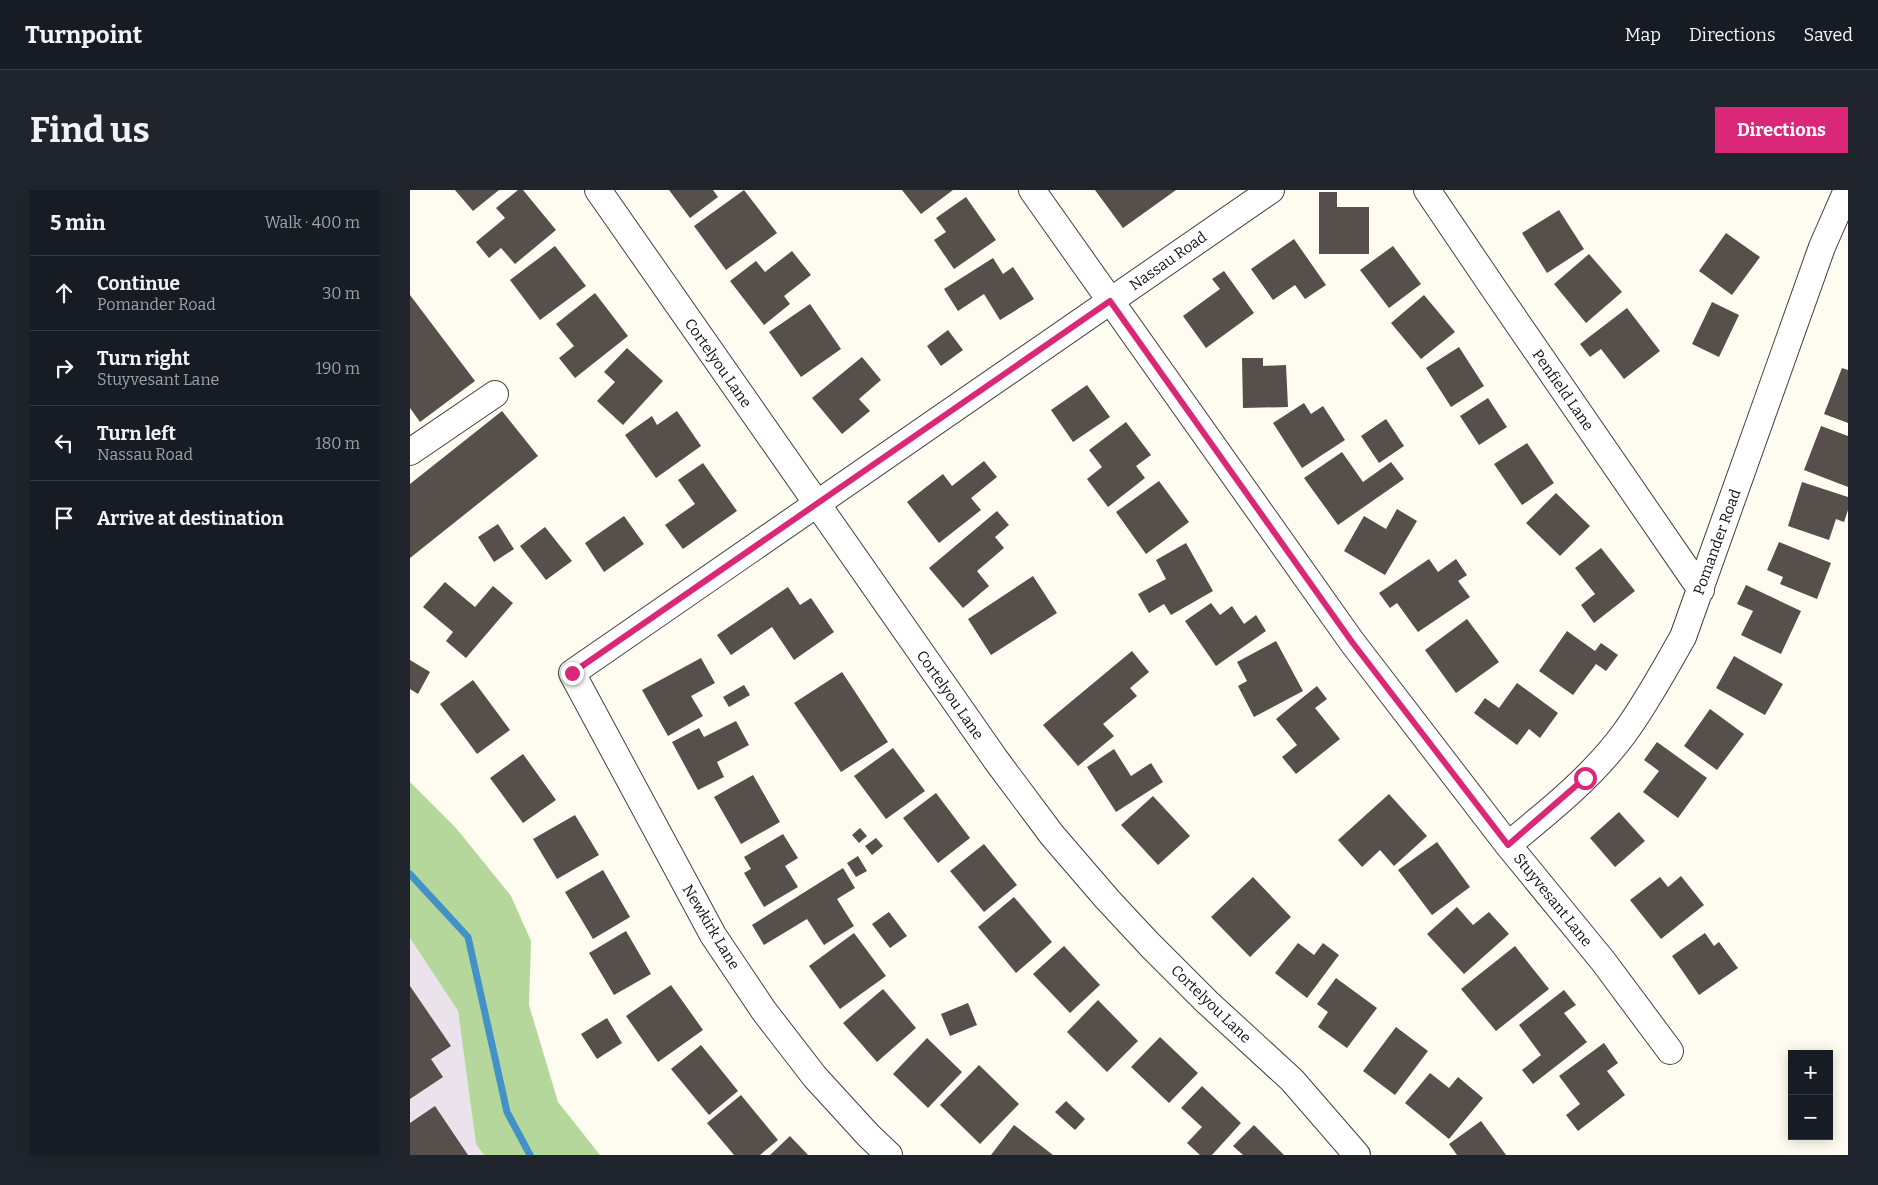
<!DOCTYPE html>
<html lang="en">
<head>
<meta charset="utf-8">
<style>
  body { margin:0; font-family:Bitter,serif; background:#20242c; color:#f1f3f6 }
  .controls { position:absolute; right:15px; bottom:15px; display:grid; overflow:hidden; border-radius:0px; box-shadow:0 2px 12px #0003 }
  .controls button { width:45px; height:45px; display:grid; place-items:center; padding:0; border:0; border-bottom:1px solid #363941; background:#171b24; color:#f1f3f6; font:25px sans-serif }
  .stop { position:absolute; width:15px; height:15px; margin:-11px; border:4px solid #db2777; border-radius:50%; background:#fff }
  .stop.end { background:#db2777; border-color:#fff; box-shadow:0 1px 5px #0008 }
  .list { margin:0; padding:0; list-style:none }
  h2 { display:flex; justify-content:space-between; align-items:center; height:65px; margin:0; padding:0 20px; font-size:21px }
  h2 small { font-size:16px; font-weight:400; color:#9ea1a6 }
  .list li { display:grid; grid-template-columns:32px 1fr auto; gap:15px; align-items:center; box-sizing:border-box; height:75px; padding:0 20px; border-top:1px solid #363941 }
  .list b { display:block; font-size:19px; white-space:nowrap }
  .list p { margin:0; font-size:16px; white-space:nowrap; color:#9ea1a6 }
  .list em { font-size:16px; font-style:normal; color:#9ea1a6 }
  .icon { flex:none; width:28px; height:28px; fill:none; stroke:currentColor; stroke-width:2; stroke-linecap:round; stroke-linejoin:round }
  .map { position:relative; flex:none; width:1438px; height:965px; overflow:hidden; border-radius:0px }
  header { display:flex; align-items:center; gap:30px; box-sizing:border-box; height:70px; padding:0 25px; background:#171b24; border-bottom:1px solid #363941 }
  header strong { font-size:24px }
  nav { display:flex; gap:28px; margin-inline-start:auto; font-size:18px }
  .intro { display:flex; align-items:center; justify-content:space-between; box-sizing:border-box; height:120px; padding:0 30px }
  h1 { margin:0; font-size:35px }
  .button { padding:12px 22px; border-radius:0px; background:#db2777; color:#fff; font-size:18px; font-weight:700 }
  main { display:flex; gap:30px; padding:0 30px }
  aside { flex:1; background:#171b24; border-radius:0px; box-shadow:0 2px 12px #0003 }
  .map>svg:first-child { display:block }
  .industrial { fill:#ebe3ec }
  .forest { fill:#b6d79b }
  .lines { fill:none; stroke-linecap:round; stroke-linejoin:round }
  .stream { stroke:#4292c7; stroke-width:7 }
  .building { fill:#564f4b }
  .minor-casing { stroke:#414141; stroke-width:28 }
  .minor { stroke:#fff; stroke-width:26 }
  .route { stroke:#db2777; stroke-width:6 }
  .labels { text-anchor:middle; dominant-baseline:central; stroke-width:5; stroke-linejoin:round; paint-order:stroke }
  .street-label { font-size:15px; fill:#0e0e0e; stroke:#fff }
</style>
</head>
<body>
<header>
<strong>Turnpoint</strong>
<nav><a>Map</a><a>Directions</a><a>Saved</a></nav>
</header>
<div class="intro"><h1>Find us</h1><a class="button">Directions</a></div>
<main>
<aside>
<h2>5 min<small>Walk · 400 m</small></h2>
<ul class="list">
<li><svg class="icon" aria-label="ahead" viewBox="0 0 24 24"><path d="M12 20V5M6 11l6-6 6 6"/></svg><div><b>Continue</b><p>Pomander Road</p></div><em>30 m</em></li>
<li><svg class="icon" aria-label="right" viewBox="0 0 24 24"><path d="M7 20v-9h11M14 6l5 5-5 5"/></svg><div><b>Turn right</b><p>Stuyvesant Lane</p></div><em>190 m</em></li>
<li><svg class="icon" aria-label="left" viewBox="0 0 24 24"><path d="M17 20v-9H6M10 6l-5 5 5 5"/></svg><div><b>Turn left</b><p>Nassau Road</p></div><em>180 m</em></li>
<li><svg class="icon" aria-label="arrive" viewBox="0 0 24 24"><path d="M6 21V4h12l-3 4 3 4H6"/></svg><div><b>Arrive at destination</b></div></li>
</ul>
</aside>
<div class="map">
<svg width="1438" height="965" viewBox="0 0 1438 965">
  <rect width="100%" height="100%" fill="#fefbf0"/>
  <!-- industrial -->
  <path class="industrial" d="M0,748L48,821L66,954L74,965H0Z"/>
  <!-- forest -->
  <path class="forest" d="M0,592L46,638L101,706L121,751L119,815L148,912L190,965H74L66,954L48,821L0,748Z"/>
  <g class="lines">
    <!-- stream -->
    <path class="stream" d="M0,684L58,747L97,922L120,965"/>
  </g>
  <!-- building -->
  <path class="building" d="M45,0H89L63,21Z
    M108,0H113L146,40L105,74L91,58L79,68L66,52L95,28L86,18Z
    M259,0H303L308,7L280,28Z
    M334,0L367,43L316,80L284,36Z
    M492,0H543L511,24Z
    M685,0H766L713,38Z
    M909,2H927V17H959V64H909Z
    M556,7L586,50L544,79L524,50L536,42L526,28Z
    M1149,20L1174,59L1137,83L1112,43Z
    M1316,43L1350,67L1322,105L1289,81Z
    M884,49L916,95L895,109L885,95L863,110L841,79Z
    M145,56L176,96L130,130L100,90Z
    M983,56L1011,94L979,118L950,80Z
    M382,61L401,85L374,106L380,114L354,135L320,91L346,71L355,82Z
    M1179,64L1212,102L1176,133L1144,94Z
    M583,68L593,84L603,77L624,109L590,130L574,104L548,121L534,99Z
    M814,81L844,123L796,158L773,126L810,99L802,89Z
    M185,103L218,146L165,188L149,168L164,156L146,134Z
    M0,105L65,191L10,232L0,218Z
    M1014,105L1045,142L1011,169L981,133Z
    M1302,112L1329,125L1309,167L1282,154Z
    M400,114L431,159L391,187L359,142Z
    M1217,118L1250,161L1214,189L1191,159L1180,167L1170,154Z
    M538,140L553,160L531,176L517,156Z
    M1049,157L1074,196L1041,217L1016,178Z
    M217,158L253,191L213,235L187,211L205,192L194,182Z
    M452,167L471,190L449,209L460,221L432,244L402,208Z
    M832,168H853V176L876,175L878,217L833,218Z
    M1432,178L1438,180V233L1414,224Z
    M677,195L700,227L663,252L641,220Z
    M1078,208L1097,237L1069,255L1050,226Z
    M894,213L901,224L913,216L935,250L892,278L863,233Z
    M92,221L128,266L0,368V294Z
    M267,221L291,256L246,288L215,245L242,226L247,235Z
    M976,229L994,256L969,273L951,246Z
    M716,232L741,265L726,276L735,288L698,317L677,289L692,277L679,260Z
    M1411,236L1438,246V297L1394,280Z
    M1117,253L1144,293L1112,315L1084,274Z
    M932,262L953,292L981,272L994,289L928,335L894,288Z
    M574,271L587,287L561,308L571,320L529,353L497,312L533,284L542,296Z
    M293,273L327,321L273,359L255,335L285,314L268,290Z
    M749,291L779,332L736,364L706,322Z
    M1392,292L1438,307V320L1434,332L1426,329L1419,350L1378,336Z
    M1146,303L1180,336L1150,366L1116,333Z
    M987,319L1007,331L975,385L934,361L954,326L976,339Z
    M587,321L599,335L585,347L594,358L567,381L579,396L553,418L519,378Z
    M214,326L234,354L194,382L175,353Z
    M88,334L104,359L84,372L68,347Z
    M135,337L162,371L136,390L110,356Z
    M1369,352L1421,373L1407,409L1370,394L1373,387L1357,380Z
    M776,353L803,401L761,425L754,414L739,423L728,404L756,389L746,370Z
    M1191,358L1225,401L1184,433L1171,415L1185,404L1165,378Z
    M1019,369L1028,382L1046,369L1057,385L1048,391L1060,407L1008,442L987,413L980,418L969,403Z
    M623,386L647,423L581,465L558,429Z
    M35,392L65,417L83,396L103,413L56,468L36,451L43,442L13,417Z
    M1336,395L1391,421L1371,464L1331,445L1343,421L1327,414Z
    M378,397L390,415L401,408L424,442L384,470L362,437L321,465L307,445Z
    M801,413L810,425L822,416L834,434L846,425L856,441L806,476L775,431Z
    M1057,429L1089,472L1046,503L1015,460Z
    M1157,441L1185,461L1191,453L1208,465L1196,481L1186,474L1163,505L1129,481Z
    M866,451L893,501L844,527L828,496L837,491L827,472Z
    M722,461L739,482L720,498L727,506L693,534L704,546L668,576L633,535Z
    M1324,466L1373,494L1355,525L1306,498Z
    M291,468L305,493L281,506L293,526L258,546L232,500Z
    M0,470L20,482L8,504L0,499Z
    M432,482L478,552L431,582L384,513Z
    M63,490L100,540L67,564L30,514Z
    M1107,493L1148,523L1130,548L1119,539L1107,555L1064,523L1075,508L1089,518Z
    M334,495L340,505L319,517L313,507Z
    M907,496L917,509L905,518L930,549L886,584L872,567L887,555L866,529Z
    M1300,519L1334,544L1307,580L1274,556Z
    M326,531L339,555L307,572L314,587L288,600L262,552L289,538L294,547Z
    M1247,552L1297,588L1268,628L1233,602L1249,581L1234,570Z
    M483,558L515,601L476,629L444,586Z
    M704,559L721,586L741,573L753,592L706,622L677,577Z
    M113,564L146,610L113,633L80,588Z
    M343,585L370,632L331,654L304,607Z
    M526,603L560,648L528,673L493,628Z
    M979,604L1017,646L984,676L970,660L952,677L928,650Z
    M743,606L780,646L748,675L711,635Z
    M1209,622L1235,651L1205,677L1180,648Z
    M165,625L189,665L147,689L123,649Z
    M450,638L457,646L449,653L442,645Z
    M373,644L388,668L375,676L388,697L354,717L334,683L341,679L334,667Z
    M466,648L473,656L462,665L455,656Z
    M1027,652L1060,697L1022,725L988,680Z
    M574,654L607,695L574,722L540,681Z
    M448,666L457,681L446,687L437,673Z
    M433,678L445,698L427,709L444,736L414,755L397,729L354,755L342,735Z
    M193,680L220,727L183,749L155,702Z
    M1271,686L1294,715L1251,749L1220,710L1250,687L1258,697Z
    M843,687L881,727L840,767L801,727Z
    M604,707L642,752L606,783L568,737Z
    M1047,717L1063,735L1079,722L1099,744L1054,784L1017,744Z
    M479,722L497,746L480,758L462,734Z
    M216,741L241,784L204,805L179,763Z
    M444,743L476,786L430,819L399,776Z
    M1295,743L1304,756L1309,752L1328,778L1289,805L1262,766Z
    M888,753L904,765L913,753L929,765L897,808L865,783Z
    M654,756L690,795L660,823L623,784Z
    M1105,756L1139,799L1086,841L1051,799Z
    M926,788L967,818L937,858L908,837L918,822L907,814Z
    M261,795L293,840L248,872L216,826Z
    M0,796L41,856L21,869L33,887L0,909Z
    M473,799L506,838L467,872L433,833Z
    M1154,800L1166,815L1154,823L1177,852L1123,894L1112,880L1131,865L1109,835Z
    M688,810L728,851L697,882L657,842Z
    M558,813L567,835L540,846L531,824Z
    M197,828L212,853L187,869L171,844Z
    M986,837L1018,861L985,905L953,881Z
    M750,847L788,883L759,913L721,877Z
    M517,848L552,882L518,918L483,884Z
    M1194,853L1208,873L1197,881L1215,905L1168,941L1156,925L1170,914L1149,886Z
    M291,855L328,901L299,925L261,879Z
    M569,875L609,914L570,954L530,915Z
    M1020,883L1039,898L1048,887L1073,908L1039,949L995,913Z
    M792,896L831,933L802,965H790L777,953L792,937L771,918Z
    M331,905L368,950L350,965H324L297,933Z
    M656,911L675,929L665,940L645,922Z
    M25,916L58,965H0V933Z
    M1071,931L1096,965H1047L1039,954Z
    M604,935L643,965H581Z
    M844,935L874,965H833L823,956Z
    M380,946L398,965H360Z"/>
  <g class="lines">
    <!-- minor casing -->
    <g class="minor-casing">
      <path id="minor" d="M188,0L586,570L642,645L698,710L740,755L797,812L882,890L947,965
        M622,0L942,452L1098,655L1193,771L1260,861
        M1017,0L1084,99L1291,400
        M0,262L85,204
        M1098,655C1139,621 1181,588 1213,545C1236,514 1254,480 1273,447L1412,57L1437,0
        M479,965L459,946L405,887L354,821L303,745L162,483L861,0"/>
    </g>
    <!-- minor -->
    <use href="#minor" class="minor"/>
  </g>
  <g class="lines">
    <!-- route -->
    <path class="route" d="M162,483L700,111L942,452L1098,655L1175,588"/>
  </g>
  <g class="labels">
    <!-- street labels -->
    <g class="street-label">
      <text transform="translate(758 71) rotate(-35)">Nassau Road</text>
      <text transform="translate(308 173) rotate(55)">Cortelyou Lane</text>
      <text transform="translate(1153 200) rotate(55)">Penfield Lane</text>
      <text transform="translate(1307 352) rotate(-70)">Pomander Road</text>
      <text transform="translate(540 505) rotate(55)">Cortelyou Lane</text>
      <text transform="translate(1143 710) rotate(51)">Stuyvesant Lane</text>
      <text transform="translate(301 737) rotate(59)">Newkirk Lane</text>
      <text transform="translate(801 814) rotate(44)">Cortelyou Lane</text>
    </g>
  </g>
</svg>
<div class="controls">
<button>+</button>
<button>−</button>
</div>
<div class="stop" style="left:1175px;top:588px"></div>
<div class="stop end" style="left:162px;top:483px"></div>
</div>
</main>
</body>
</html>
